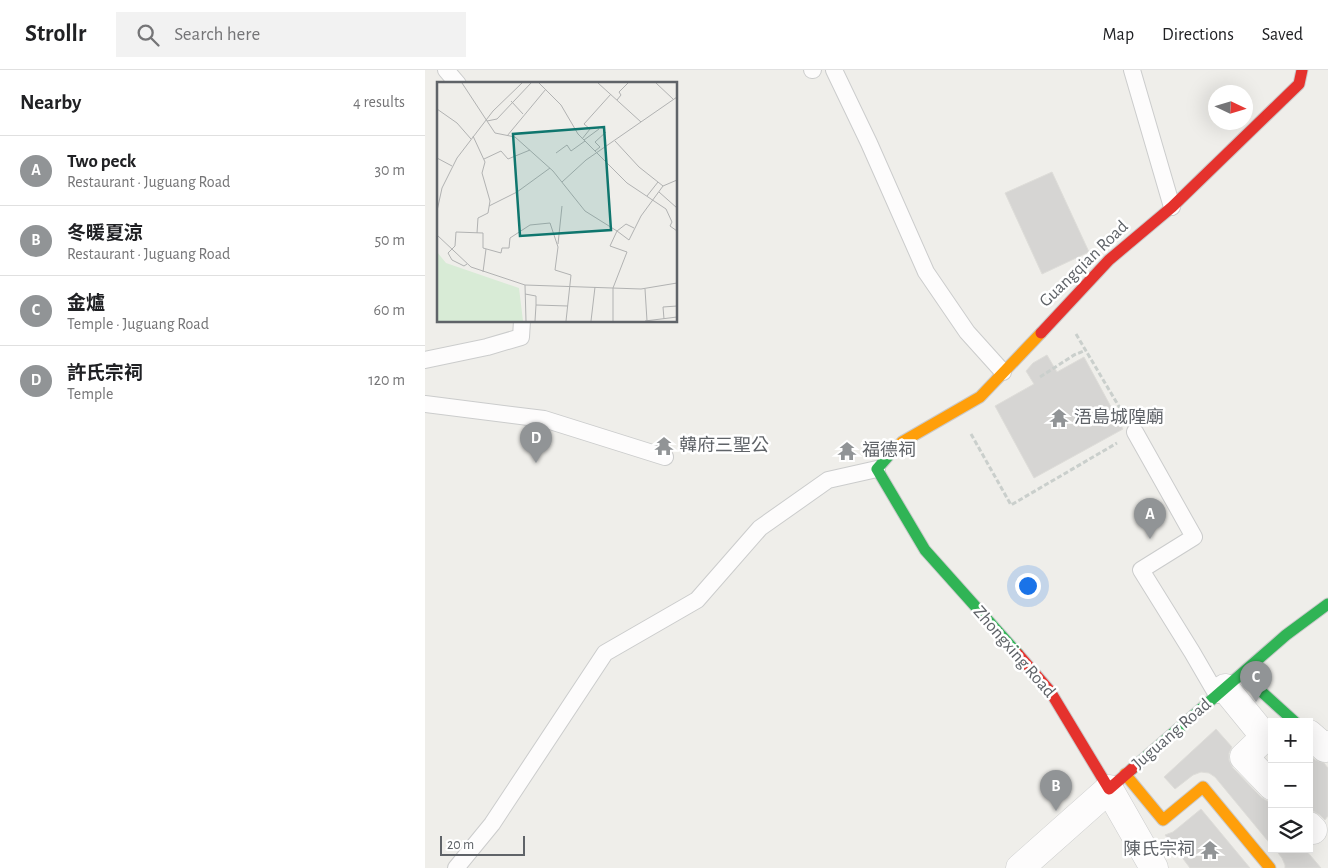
<!DOCTYPE html>
<html lang="en">
<head>
<meta charset="utf-8">
<style>
  body { margin:0; font-family:"Alegreya Sans","Noto Sans TC",sans-serif; background:#f2f2f2; color:#202124 }
  .controls { position:absolute; right:15px; bottom:15px; display:grid; overflow:hidden; border-radius:0px; box-shadow:0 5px 20px #0002 }
  .controls button { width:45px; height:45px; display:grid; place-items:center; padding:0; border:0; border-bottom:1px solid #e0e0e0; background:#fff; color:#202124; font:25px sans-serif }
  .compass { position:absolute; left:783px; top:15px; width:45px; height:45px; border-radius:50%; background:#fff; box-shadow:0 5px 20px #0002; rotate:94deg }
  .scale { position:absolute; left:15px; bottom:12px; width:85px; box-sizing:border-box; padding-left:5px; border:2px solid #5f6368; border-top:0; font-size:14px; line-height:18px; white-space:nowrap; color:#5f6368; -webkit-text-stroke:4px #fff; paint-order:stroke }
  .you { position:absolute; left:602px; top:515px; width:18px; height:18px; margin:-12px; border:4px solid #fff; border-radius:50%; background:#1a73e8; box-shadow:0 0 0 8px #1a73e833 }
  .badge { display:grid; place-items:center; width:32px; height:32px; border-radius:50%; background:#919496; color:#fff; font-size:16px; font-weight:700 }
  .pin { position:absolute; translate:-50% -41px; filter:drop-shadow(0 1px 2px #0008) }
  .pin::after { content:''; position:absolute; top:26px; width:18px; height:15px; background:inherit; clip-path:polygon(0 0,100% 0,50% 100%) }
  .list { margin:0; padding:0; list-style:none }
  h2 { display:flex; justify-content:space-between; align-items:center; height:65px; margin:0; padding:0 20px; font-size:21px }
  h2 small { font-size:16px; font-weight:400; color:#757577 }
  .list li { display:grid; grid-template-columns:32px 1fr auto; gap:15px; align-items:center; box-sizing:border-box; height:70px; padding:0 20px; border-top:1px solid #e0e0e0 }
  .list b { display:block; font-size:19px; white-space:nowrap }
  .list p { margin:0; font-size:16px; white-space:nowrap; color:#757577 }
  .list em { font-size:16px; font-style:normal; color:#757577 }
  .icon { flex:none; width:28px; height:28px; fill:none; stroke:currentColor; stroke-width:2; stroke-linecap:round; stroke-linejoin:round }
  .map { position:relative; flex:none; width:903px; height:798px; overflow:hidden }
  header { display:flex; align-items:center; gap:30px; box-sizing:border-box; height:70px; padding:0 25px; background:#fff; border-bottom:1px solid #e0e0e0 }
  header strong { font-size:24px }
  nav { display:flex; gap:28px; margin-inline-start:auto; font-size:18px }
  .search { width:350px; height:45px; background:#f2f2f2; display:flex; align-items:center; gap:12px; box-sizing:border-box; padding:0 18px; border-radius:0px; color:#757577; font-size:19px }
  main { display:flex }
  aside { flex:1; background:#fff }
  .map>svg:first-child { display:block }
  .building { fill:#d6d5d3; stroke:#deddd9 }
  .lines { fill:none; stroke-linecap:round; stroke-linejoin:round }
  .lane-casing { stroke:#cbcccc; stroke-width:18 }
  .street-casing { stroke:#cbcccc; stroke-width:29 }
  .fast-casing { stroke:#cacacb; stroke-width:13 }
  .slow-casing { stroke:#cacacb; stroke-width:13 }
  .jam-casing { stroke:#cacacb; stroke-width:13 }
  .path { stroke:#cacfcc; stroke-width:3; stroke-dasharray:5 2.5; stroke-linecap:butt }
  .lane { stroke:#fdfcfc; stroke-width:16 }
  .street { stroke:#fdfcfc; stroke-width:28 }
  .fast { stroke:#30b455; stroke-width:11 }
  .slow { stroke:#ff9f0a; stroke-width:11 }
  .jam { stroke:#e5322d; stroke-width:11 }
  .labels { text-anchor:middle; dominant-baseline:central; stroke-width:5; stroke-linejoin:round; paint-order:stroke }
  .street-label { font-size:18px; fill:#5f6368; stroke:#fff }
  .poi-label { font-size:18px; fill:#5f6368; stroke:#fff; text-anchor:start }
  .inset-road { fill:none; stroke:#b1b2b2; stroke-width:1 }
  .view { fill:#0f766e; fill-opacity:0.15; stroke:#0f766e; stroke-width:2.5 }
  .inset-edge { fill:none; stroke:#5f6368; stroke-width:2.5 }
</style>
</head>
<body>
<header>
<strong>Strollr</strong>
<div class="search"><svg class="icon" aria-label="search" viewBox="0 0 24 24"><circle cx="10" cy="10" r="6"/><path d="M15 15l6 6"/></svg>Search here</div>
<nav><a>Map</a><a>Directions</a><a>Saved</a></nav>
</header>
<main>
<aside>
<h2>Nearby<small>4 results</small></h2>
<ul class="list">
<li><span class="badge">A</span><div><b>Two peck</b><p>Restaurant · Juguang Road</p></div><em>30 m</em></li>
<li><span class="badge">B</span><div><b>冬暖夏涼</b><p>Restaurant · Juguang Road</p></div><em>50 m</em></li>
<li><span class="badge">C</span><div><b>金爐</b><p>Temple · Juguang Road</p></div><em>60 m</em></li>
<li><span class="badge">D</span><div><b>許氏宗祠</b><p>Temple</p></div><em>120 m</em></li>
</ul>
</aside>
<div class="map">
<svg width="903" height="798" viewBox="0 0 903 798">
  <rect width="100%" height="100%" fill="#efeeea"/>
  <!-- building -->
  <path class="building" d="M627,102L664,182L617,204L580,123Z
    M622,285L632,302L659,287L698,359L609,408L570,336L609,314L601,301L608,293Z
    M791,659L807,677L804,683V690L808,698L836,727L842,731H847V776L790,707L784,703L776,702L768,705L750,719L739,707Z
    M884,685L890,690L899,693L903,698V746L900,750L895,745L888,741H884Z
    M776,739L825,798H765L740,765L748,762Z
    M850,779H880L896,798H860V795L857,788Z"/>
  <g class="lines">
    <!-- lane casing -->
    <g class="lane-casing">
      <path id="lane" d="M21,0L33,14
        M387,0H388
        M409,0L444,73L501,202L542,262L578,302
        M707,0L747,137
        M0,290L62,277L96,267L97,251
        M0,334L119,349L240,387
        M710,362L769,467L716,500L767,582L792,625
        M31,798L67,754L180,583L272,530L335,458L403,410L452,399"/>
    </g>
    <!-- street casing -->
    <g class="street-casing">
      <path id="street" d="M800,618L840,667L819,687L847,716
        M884,664L900,678L903,675
        M884,756L888,760
        M595,798L684,719L729,798"/>
    </g>
    <!-- fast casing -->
    <g class="fast-casing">
      <path id="fast" d="M466,383L452,399L500,480L593,584
        M817,604L870,652
        M707,699L861,565L903,534"/>
    </g>
    <!-- slow casing -->
    <g class="slow-casing">
      <path id="slow" d="M466,383L477,372L555,327L616,263
        M700,704L738,750L778,717L845,798"/>
    </g>
    <!-- jam casing -->
    <g class="jam-casing">
      <path id="jam" d="M616,263L684,190L747,137L874,14L877,0
        M593,584L625,621L684,719L707,699"/>
    </g>
    <!-- path -->
    <path class="path" d="M651,264L699,345
      M615,307L649,285L661,280
      M546,364L586,435L692,373"/>
    <!-- lane -->
    <use href="#lane" class="lane"/>
    <!-- street -->
    <use href="#street" class="street"/>
    <!-- fast -->
    <use href="#fast" class="fast"/>
    <!-- slow -->
    <use href="#slow" class="slow"/>
    <!-- jam -->
    <use href="#jam" class="jam"/>
  </g>
  <!-- icons -->
  <defs>
    <g id="temple-bare" transform="scale(1.5)"><path d="M0-6L5-2H3V0L6.5 2.5H4V6H1.5V3h-3V6H-4V2.5H-6.5L-3 0V-2H-5Z" fill="#919496" stroke="#fff" stroke-width="2.5" paint-order="stroke"/></g>
  </defs>
  <g fill-rule="evenodd">
    <use href="#temple-bare" x="634" y="348"/>
    <use href="#temple-bare" x="239" y="376"/>
    <use href="#temple-bare" x="422" y="381"/>
    <use href="#temple-bare" x="785" y="780"/>
  </g>
  <g class="labels">
    <!-- street labels -->
    <g class="street-label">
      <text transform="translate(659 194) rotate(-44)">Guangqian Road</text>
      <text transform="translate(589 582) rotate(49)">Zhongxing Road</text>
      <text transform="translate(747 664) rotate(-41)">Juguang Road</text>
    </g>
    <!-- poi labels -->
    <g class="poi-label">
      <text x="649" y="348">浯島城隍廟</text>
      <text x="254" y="376">韓府三聖公</text>
      <text x="437" y="381">福德祠</text>
      <text x="770" y="780" text-anchor="end">陳氏宗祠</text>
    </g>
  </g>
  <!-- overview -->
  <g transform="translate(12 12)">
    <rect width="240" height="240" fill="#efeeea"/>
    <path d="M0,170L9,181L82,206L86,239H0Z" fill="#d8ebd6"/>
    <path class="inset-road" d="M25,1L50,39M94,1L60,37L50,39L58,51L78,55L116,89L148,129L180,149L173,164L190,170L176,206V239M102,1L124,23L141,52L190,101L229,127L235,140L233,144L240,149M161,1L204,40M219,1L236,17M180,18L184,13L182,10L191,1M74,19L86,32M0,27L20,41L34,57M36,54L48,80L45,91L53,119L51,131L41,136L40,151M70,54L109,7M145,57L153,47L147,42L174,12M147,58L162,47M178,59L202,85L226,104M158,69L163,65L158,60L169,50M119,71L130,63L134,69L148,59M0,76L15,84M47,77L64,69L71,77L93,68M125,100L149,78L240,15M222,110L240,126M210,114L221,100M52,124L80,110L113,86M0,129L5,106L20,76L56,29L85,1M197,146L189,142L180,149L192,158L204,134L226,104L240,98M0,153L34,185L88,203L204,207L240,201M121,162L125,124M30,182L27,184L15,178L11,171L18,164L19,150L46,151V166L64,171L65,166H72L73,156L93,143L113,141L121,165L118,188L134,193L129,239M46,190L49,167M88,203L89,239M208,207L210,239M88,212L99,214V223L131,224M227,237L226,225L240,224M98,239L99,223M154,239L158,205M208,239L240,235"/>
    <path class="view" d="M167,45L174,148L83,154L76,52Z"/>
    <rect width="240" height="240" class="inset-edge"/>
  </g>
</svg>
<div class="controls">
<button>+</button>
<button>−</button>
<button><svg class="icon" aria-label="layers" viewBox="0 0 24 24"><path d="M12 4l9 5-9 5-9-5zM3 14l9 5 9-5"/></svg></button>
</div>
<svg class="compass" viewBox="-18 -18 36 36"><path d="M0-13l5 13h-10z" fill="#e53935"/><path d="M0 13l5-13h-10z" fill="#757577"/></svg>
<div class="scale">20 m</div>
<div class="you"></div>
<div class="pin badge" style="left:725px;top:469px">A</div>
<div class="pin badge" style="left:631px;top:741px">B</div>
<div class="pin badge" style="left:831px;top:632px">C</div>
<div class="pin badge" style="left:111px;top:393px">D</div>
</div>
</main>
</body>
</html>
